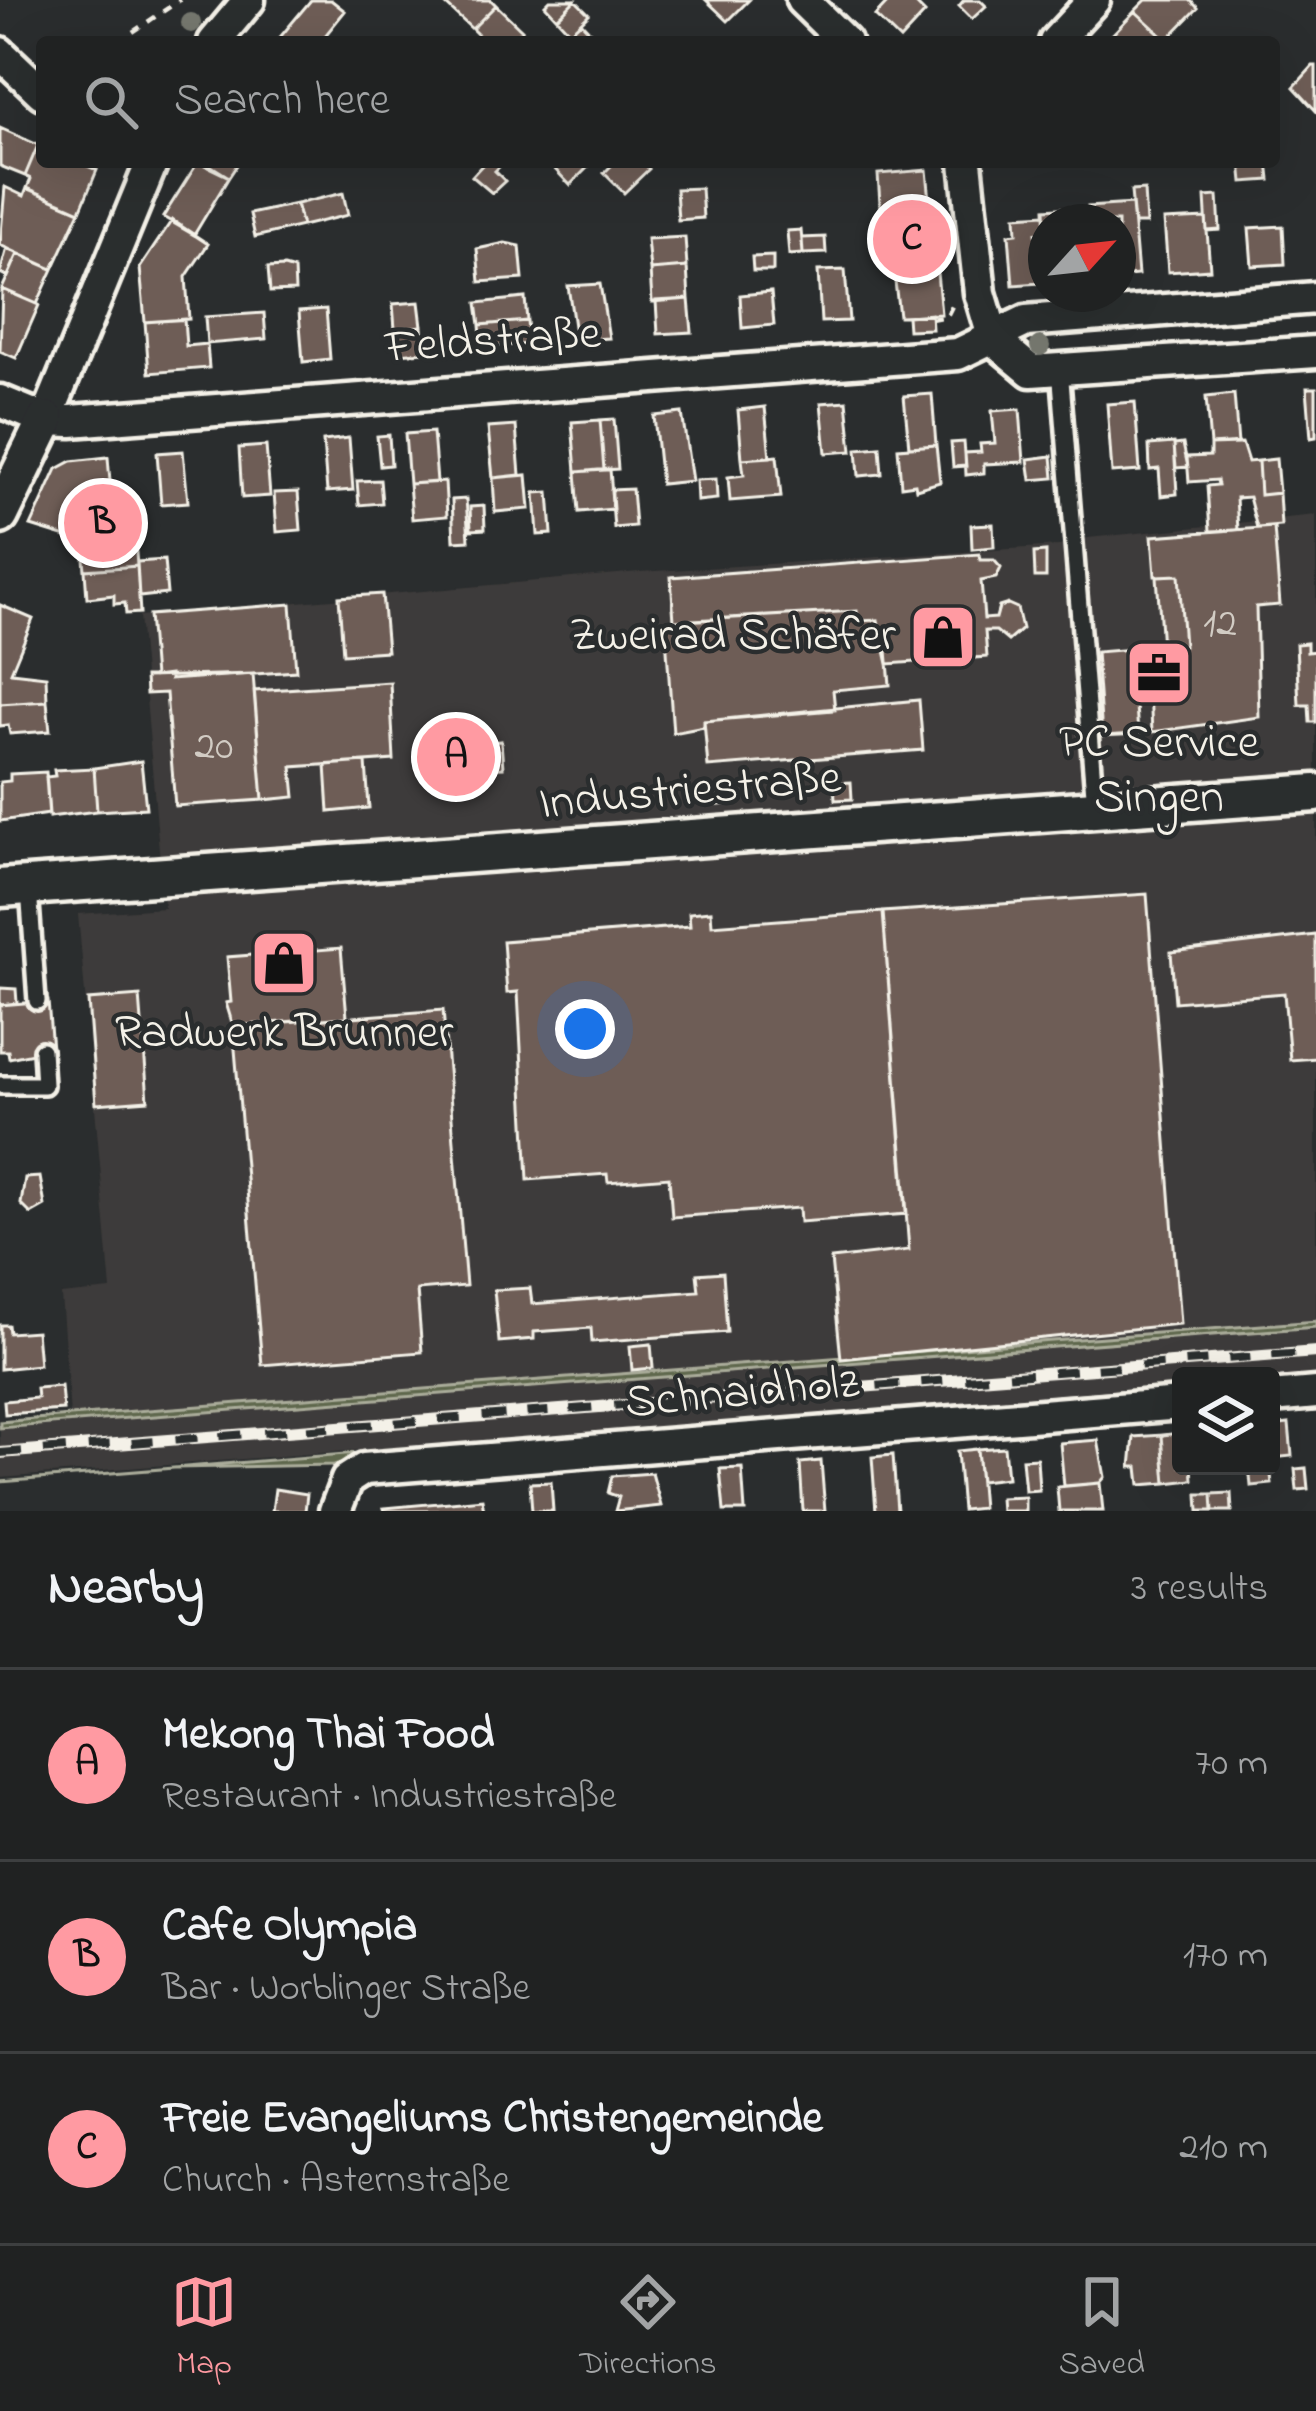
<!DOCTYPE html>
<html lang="en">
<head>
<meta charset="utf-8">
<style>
  body { margin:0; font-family:"Indie Flower",sans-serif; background:#2d2f2f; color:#f1f3f6 }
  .controls { position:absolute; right:36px; bottom:36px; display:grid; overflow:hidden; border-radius:12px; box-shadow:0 12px 48px #0002 }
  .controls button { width:108px; height:108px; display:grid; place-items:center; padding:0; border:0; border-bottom:3px solid #3d3f40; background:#202222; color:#f1f3f6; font:60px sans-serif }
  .compass { position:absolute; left:1028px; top:204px; width:108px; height:108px; border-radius:50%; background:#202222; box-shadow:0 12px 48px #0002; rotate:63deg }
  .you { position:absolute; left:585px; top:1029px; width:42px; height:42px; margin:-30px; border:9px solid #fff; border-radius:50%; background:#1a73e8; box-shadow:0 0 0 18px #1a73e833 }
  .badge { display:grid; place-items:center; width:78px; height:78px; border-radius:50%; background:#ff9aa2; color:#111; font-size:39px; font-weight:700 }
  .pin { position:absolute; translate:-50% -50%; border:6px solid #fff; box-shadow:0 3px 12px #0006 }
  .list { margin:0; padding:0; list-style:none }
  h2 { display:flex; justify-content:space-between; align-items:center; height:156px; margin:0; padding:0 48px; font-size:51px }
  h2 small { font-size:39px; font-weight:400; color:#a2a4a5 }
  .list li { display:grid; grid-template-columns:78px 1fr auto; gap:36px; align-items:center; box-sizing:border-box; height:192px; padding:0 48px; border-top:3px solid #3d3f40 }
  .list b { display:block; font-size:45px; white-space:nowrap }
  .list p { margin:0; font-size:39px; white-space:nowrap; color:#a2a4a5 }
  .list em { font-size:39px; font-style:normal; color:#a2a4a5 }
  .icon { flex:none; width:66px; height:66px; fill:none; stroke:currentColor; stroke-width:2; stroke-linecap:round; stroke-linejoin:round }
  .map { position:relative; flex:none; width:1316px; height:1511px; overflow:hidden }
  .search { position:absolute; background:#202222; box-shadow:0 12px 48px #0002; left:36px; right:36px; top:36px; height:132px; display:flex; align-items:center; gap:30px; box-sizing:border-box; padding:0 42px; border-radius:12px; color:#a2a4a5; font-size:45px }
  .sheet { height:732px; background:#202222 }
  nav { display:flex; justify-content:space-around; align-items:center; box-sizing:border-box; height:168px; border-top:3px solid #3d3f40; background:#202222; font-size:33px; color:#a2a4a5 }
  nav a { display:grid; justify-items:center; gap:6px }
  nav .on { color:#ff9aa2 }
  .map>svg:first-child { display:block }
  .built { fill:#3e3b3a }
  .green { fill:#5f674d; stroke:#aaac9a; stroke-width:3 }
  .building { fill:#6e5d56; stroke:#f4f1e8; stroke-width:3 }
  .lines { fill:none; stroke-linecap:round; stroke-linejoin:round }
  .service-casing { stroke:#f4f1e8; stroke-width:24 }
  .minor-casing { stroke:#f4f1e8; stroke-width:39 }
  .tertiary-casing { stroke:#f4f1e8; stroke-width:45 }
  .path { stroke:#f4f1e8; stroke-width:4.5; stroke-dasharray:9 9; stroke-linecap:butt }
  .service { stroke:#2a2d2e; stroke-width:15 }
  .minor { stroke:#2a2d2e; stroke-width:30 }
  .tertiary { stroke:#2a2d2e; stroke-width:36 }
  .rail-casing { stroke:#f4f1e8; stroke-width:12 }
  .rail { stroke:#2a2d2e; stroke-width:8; stroke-dasharray:22; stroke-linecap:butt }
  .tree { fill:#74776e }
  .labels { text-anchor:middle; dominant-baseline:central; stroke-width:9; stroke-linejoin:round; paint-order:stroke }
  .number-label { font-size:42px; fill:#d2ccc4 }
  .street-label { font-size:48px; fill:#f4f1e8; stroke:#2a2d2e }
  .poi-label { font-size:48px; fill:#f4f1e8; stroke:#2a2d2e }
</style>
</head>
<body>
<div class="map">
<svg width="1316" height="1511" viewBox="0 0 1316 1511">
  <rect width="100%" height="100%" fill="#2a2d2e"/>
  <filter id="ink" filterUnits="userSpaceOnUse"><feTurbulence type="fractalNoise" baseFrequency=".00833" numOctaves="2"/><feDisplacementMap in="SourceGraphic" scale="24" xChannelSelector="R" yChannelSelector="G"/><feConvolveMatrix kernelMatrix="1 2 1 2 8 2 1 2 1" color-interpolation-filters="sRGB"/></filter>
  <g filter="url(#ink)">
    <!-- built -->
    <path class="built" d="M1316,515V1321L70,1416L61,1295L111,1290L78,914L164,908L139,616L640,572L1059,546L1088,538Z
      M1316,1327V1376H1181V1386L0,1478V1428Z"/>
    <!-- green -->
    <path class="green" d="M1316,1321V1327L0,1428V1422L70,1416Z
      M1181,1386V1393L360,1457L334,1465L174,1468L0,1482Z"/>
    <!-- building -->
    <path class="building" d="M311,0H331L345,11L320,42H276Z
      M449,0H491L496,5L472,29L445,4Z
      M550,0H575L557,18L545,5Z
      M575,0L589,14L570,32L557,18Z
      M706,0H749L728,21Z
      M890,0H912L925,13L900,40L875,16Z
      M964,0H980L986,6L972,19L959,6Z
      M1146,0H1190L1198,8L1167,40L1135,11Z
      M496,5L522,30L510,42H485L472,29Z
      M1135,11L1167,40L1105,42Z
      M581,22L600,42H560L570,32Z
      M1313,66H1316V111L1294,87Z
      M0,128L38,145L25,176L0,166Z
      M38,145L42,162H78L97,170L80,211L27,188L31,179L25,176Z
      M198,162L229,177L194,235L163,217Z
      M205,162H239L229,177Z
      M485,162H504L495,171L505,181L492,193L472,176Z
      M548,162H593L570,185Z
      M615,162H643L649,169L624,193L604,173Z
      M1241,162H1268L1270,180L1243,182Z
      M927,170L941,314L899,316L891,247L882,232L878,174Z
      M5,187L24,196L27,188L80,211L53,269L0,245Z
      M701,188L703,218L678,220L676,189Z
      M1144,190L1146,224H1134L1131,191Z
      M343,193L348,215L302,226L296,204Z
      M1218,196L1220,230L1207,231L1205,197Z
      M296,204L302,226L255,237L250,214Z
      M1132,204L1138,275L1118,277V222H1089L1088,207Z
      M1072,207L1074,222H1046V228L1045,209Z
      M1045,214L1046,233H1036L1040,283L1013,285L1009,234L1017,233L1016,216Z
      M1206,218L1210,269L1168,272L1164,220Z
      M172,220L208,244L186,277L189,319L145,322L140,268Z
      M1283,226L1285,264L1252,266L1249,228Z
      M801,230L803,254L789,255L787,231Z
      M685,237L687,267L650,270L647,239Z
      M825,237L826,253L803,254L802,238Z
      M505,243L520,246L523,279L480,282L477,249Z
      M7,248L18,254L8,277L0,273Z
      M18,254L53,269L37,304L2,289Z
      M773,256V271H753L752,257Z
      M284,267L294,270L295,291L270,292L268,268Z
      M687,267L689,299L652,302L650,270Z
      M845,270L849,321L821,322L818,271Z
      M600,284L609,338L576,340L568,286Z
      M2,289L39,305L16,358L0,351Z
      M771,292L774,325L742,328L740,295Z
      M525,298L527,321L480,325L477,303Z
      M689,299L692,332L658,334L656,301Z
      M419,302L422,326L395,329L393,304Z
      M326,309L330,359L303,362L299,311Z
      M264,313L266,339L207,344L205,317Z
      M931,314L932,329L908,330L907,316Z
      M184,319L186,346L207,344L209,368L149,373L145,322Z
      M527,321L529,344L482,348L480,325Z
      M422,326L424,352L397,354L395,329Z
      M1307,388H1316V437L1311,438Z
      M932,394L936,445L909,447L904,396Z
      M1234,394L1238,444L1210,445L1206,397Z
      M847,401L852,451L826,453L821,403Z
      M1135,402L1140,471L1112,473L1107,404Z
      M765,407L770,457L742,459L738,410Z
      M1020,409L1024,462L984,464V473L966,475L965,453L981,452L980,444L995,443L992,411Z
      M682,413L692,481L661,484L654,416Z
      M614,419L618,469L604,470L600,420Z
      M600,420L604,470L576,472L572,422Z
      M516,426L520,475L493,478L488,428Z
      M433,432L437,482L409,484L405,434Z
      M389,435L391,465L380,466L377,436Z
      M349,438L353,490L327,492L323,441Z
      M964,442L966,466L953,467L951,443Z
      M1242,443L1248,462L1258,461L1260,495L1279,493L1281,526L1257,528L1249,497L1236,498L1238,530L1210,531L1207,486L1218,485L1217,480L1189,482L1187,457L1210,456V445Z
      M1183,444L1188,467L1176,468L1174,445Z
      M936,445L940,482L916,489L915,484L901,486L898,448Z
      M1149,445L1174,443L1177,494L1161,496L1159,469L1150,470Z
      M266,446L270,496L242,498L239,448Z
      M880,447L882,474L859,476L857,449Z
      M183,451L188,502L161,504L157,453Z
      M777,456L781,497L730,501L728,477L744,475L742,459Z
      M1052,456L1054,478L1031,480L1028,459Z
      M108,457L115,544L76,546L73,539L31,526L57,469L72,461Z
      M1276,459L1279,493L1260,495L1258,461Z
      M610,469L613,509L579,512L576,472Z
      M527,475L530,509L495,512L493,478Z
      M716,479L717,499L697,501L696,480Z
      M380,480L382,503L359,505L357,481Z
      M445,482L447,516L412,519L409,484Z
      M632,489L635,526L614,528L611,490Z
      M298,492L301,530L277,532L274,493Z
      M549,492L552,534L538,535L535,493Z
      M466,499L469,540L454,541L452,500Z
      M484,506L485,529L471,530L470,507Z
      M993,524L994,547L972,549L971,525Z
      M1274,527L1280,605L1256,607L1259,717L1152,732L1150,691L1135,692L1132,649L1184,646L1179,575L1155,576L1152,536Z
      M135,540L137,566L85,570L83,546Z
      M1046,552V577H1035L1034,553Z
      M979,554L980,560H994L1001,568L996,578L981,581L984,619L996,618L999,607L1008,604L1017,608L1022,629L1008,641L996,631H985L987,657L888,664L878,620L858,621L857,611L674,621L671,577Z
      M164,560L167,594L139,597L137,562Z
      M137,566L140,613L126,614L125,603L114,604V595L87,598L85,570Z
      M1179,575L1184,646L1162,647L1157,576Z
      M382,594L387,651L343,654L339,597Z
      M291,604L296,671L170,680V675L154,677L149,615Z
      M0,605L33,619L11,672L46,676L47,701L0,704Z
      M857,611L858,621L878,620L879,639H886L890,685L833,690L835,710L704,721V727L673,733L665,622Z
      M1307,643V652L1316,651V722H1310L1309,705H1299L1296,644Z
      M1132,649L1138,734L1102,736L1096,652Z
      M253,674L263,800L175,806L166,693L146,694L145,677Z
      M390,682L394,760L292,767L295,797L263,800L254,691Z
      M919,700L923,750L708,767L704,721Z
      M47,701L50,731L10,734L8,725L0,726V704Z
      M501,741L503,768L482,769L480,743Z
      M463,747L464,754H474L475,768L450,769V760H437V748Z
      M141,761L146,808L97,811L94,768Z
      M366,762L369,808L329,812L326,765Z
      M94,768L97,811L49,817L46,777L55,776L54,770Z
      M46,772L49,814L0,821V782L10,781V774Z
      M851,782L852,799L835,800L834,783Z
      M733,787L735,803L719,805L718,789Z
      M1147,894L1180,1324L841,1359L831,1259L909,1250L883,912Z
      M711,911L712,925L883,912L907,1214L800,1222L799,1208L672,1217L669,1177L608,1182L607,1174L528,1180L518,992L507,993L503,941L690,926L689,913Z
      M1316,935V1058L1290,1060L1284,993L1175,1002L1171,952Z
      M341,948L347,1017L233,1026L226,1003L231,1002L227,957Z
      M0,988L16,989L17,1003L0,1005Z
      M140,996L148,1100L96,1104L88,1000Z
      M48,1001L52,1049L9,1058L8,1051H0V1005Z
      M443,1010L466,1286L417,1290L422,1352L262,1365L233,1026Z
      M40,1177L45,1206L31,1214L21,1204L25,1178Z
      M723,1272L727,1332L592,1342L591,1328L534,1332V1339L499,1342L494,1290L530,1288L532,1304L699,1291L697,1274Z
      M0,1325H8L9,1333L36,1331L39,1365L0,1369Z
      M651,1344L653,1368L632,1370L630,1346Z
      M61,1386L63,1410L5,1414L4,1401L37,1398L36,1388Z
      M1289,1424L1292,1456L1271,1458V1426Z
      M1181,1433V1466H1192L1193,1480L1166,1483L1162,1435Z
      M1162,1435L1166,1483L1140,1485L1138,1467H1131L1134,1437Z
      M1098,1440L1105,1477L1100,1483L1064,1486L1060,1443Z
      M1004,1447L1007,1478L980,1481L977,1449Z
      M977,1449L982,1508L962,1510L957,1451Z
      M893,1455L897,1511H876L872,1457Z
      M1037,1458L1039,1490L1025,1491L1022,1459Z
      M821,1461L825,1511H803L800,1463Z
      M1249,1466H1270L1272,1484L1251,1486Z
      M742,1468L745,1511H724L720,1469Z
      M1306,1468L1308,1489L1297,1490L1295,1469Z
      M652,1473L661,1506L615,1511L619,1497L608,1493L612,1476Z
      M551,1482L553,1511H532L530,1483Z
      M1100,1483L1103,1511H1059L1057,1487Z
      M275,1489L307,1494L305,1511H272Z
      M1231,1493L1232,1511H1213L1212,1494Z
      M1198,1494H1212L1213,1511H1199Z
      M1025,1497V1511H1001L1000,1498Z
      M482,1499L484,1511H385L384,1508Z"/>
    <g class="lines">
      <!-- service casing -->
      <g class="service-casing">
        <path id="service" d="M1060,368L1095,807
          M29,889L37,1001
          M0,1085H44L42,1050"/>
      </g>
      <!-- minor casing -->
      <g class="minor-casing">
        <path id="minor" d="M802,0L845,42
          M214,42L249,0
          M1055,42L1094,0
          M0,53L42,93
          M966,162L980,293L994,340
          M994,340L1031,371L1316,352
          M0,401L46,420L71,421L958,354L1026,321L1316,298
          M46,420L152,162
          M1271,1397L1316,1393
          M335,1511L347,1480L364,1469L1181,1404"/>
      </g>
      <!-- tertiary casing -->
      <g class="tertiary-casing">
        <path id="tertiary" d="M0,515L46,420
          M0,888L1316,793"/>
      </g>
      <!-- path -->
      <path class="path" d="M118,42L180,0
        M931,319L947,316L953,304"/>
      <!-- service -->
      <use href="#service" class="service"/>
      <!-- minor -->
      <use href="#minor" class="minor"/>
      <!-- tertiary -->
      <use href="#tertiary" class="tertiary"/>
      <!-- rail casing -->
      <g class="rail-casing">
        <path id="rail" d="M0,1453L1316,1352"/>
      </g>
      <!-- rail -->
      <use href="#rail" class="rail"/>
    </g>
    <!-- trees -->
    <g class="tree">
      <circle cx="191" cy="23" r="10"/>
      <circle cx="1040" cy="346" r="10"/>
    </g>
  </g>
  <!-- icons -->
  <defs>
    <g id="shop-square" transform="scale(3.45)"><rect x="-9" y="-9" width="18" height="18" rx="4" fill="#ff9aa2" stroke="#2a2d2e"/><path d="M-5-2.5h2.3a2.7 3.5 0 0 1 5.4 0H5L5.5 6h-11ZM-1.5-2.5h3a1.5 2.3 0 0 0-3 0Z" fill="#111"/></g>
    <g id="office-square" transform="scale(3.45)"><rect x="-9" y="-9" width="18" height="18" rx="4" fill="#ff9aa2" stroke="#2a2d2e"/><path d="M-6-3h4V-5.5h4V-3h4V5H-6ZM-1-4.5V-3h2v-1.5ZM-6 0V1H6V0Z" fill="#111"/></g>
  </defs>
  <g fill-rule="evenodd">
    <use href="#shop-square" x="943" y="637"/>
    <use href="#office-square" x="1159" y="673"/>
    <use href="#shop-square" x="284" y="963"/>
  </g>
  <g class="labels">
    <!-- number labels -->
    <g class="number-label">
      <text x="1220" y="624">12</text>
      <text x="214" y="747">20</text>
    </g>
    <!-- street labels -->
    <g class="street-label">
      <text transform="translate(493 342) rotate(-4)">Feldstraße</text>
      <text transform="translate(690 792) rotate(-5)">Industriestraße</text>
      <text transform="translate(742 1394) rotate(-5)">Schnaidholz</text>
    </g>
    <!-- poi labels -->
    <g class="poi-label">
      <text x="896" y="637" text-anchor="end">Zweirad Schäfer</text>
      <text x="1159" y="744">PC Service<tspan x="1159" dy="55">Singen</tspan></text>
      <text x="284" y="1034">Radwerk Brunner</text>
    </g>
  </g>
</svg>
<div class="controls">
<button><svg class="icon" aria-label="layers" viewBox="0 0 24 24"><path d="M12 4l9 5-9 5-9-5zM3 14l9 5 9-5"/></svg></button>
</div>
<svg class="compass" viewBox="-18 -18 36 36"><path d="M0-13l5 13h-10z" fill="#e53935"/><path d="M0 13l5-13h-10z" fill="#a2a4a5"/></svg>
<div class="you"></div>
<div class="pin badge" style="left:456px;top:757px">A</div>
<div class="pin badge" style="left:103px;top:523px">B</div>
<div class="pin badge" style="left:912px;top:239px">C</div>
<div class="search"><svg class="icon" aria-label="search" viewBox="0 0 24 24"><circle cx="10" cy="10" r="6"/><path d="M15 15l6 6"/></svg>Search here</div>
</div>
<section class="sheet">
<h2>Nearby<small>3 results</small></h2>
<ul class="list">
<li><span class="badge">A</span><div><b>Mekong Thai Food</b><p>Restaurant · Industriestraße</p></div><em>70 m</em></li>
<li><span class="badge">B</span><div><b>Cafe Olympia</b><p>Bar · Worblinger Straße</p></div><em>170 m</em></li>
<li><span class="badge">C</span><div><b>Freie Evangeliums Christengemeinde</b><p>Church · Asternstraße</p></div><em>210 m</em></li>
</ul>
</section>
<nav>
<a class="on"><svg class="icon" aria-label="map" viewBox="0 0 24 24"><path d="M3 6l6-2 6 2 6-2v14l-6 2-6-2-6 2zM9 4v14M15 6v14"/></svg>Map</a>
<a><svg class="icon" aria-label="directions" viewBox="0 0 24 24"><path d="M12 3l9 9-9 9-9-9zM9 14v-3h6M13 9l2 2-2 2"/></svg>Directions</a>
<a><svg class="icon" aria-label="saved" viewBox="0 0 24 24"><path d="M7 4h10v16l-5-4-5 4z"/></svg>Saved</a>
</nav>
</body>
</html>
